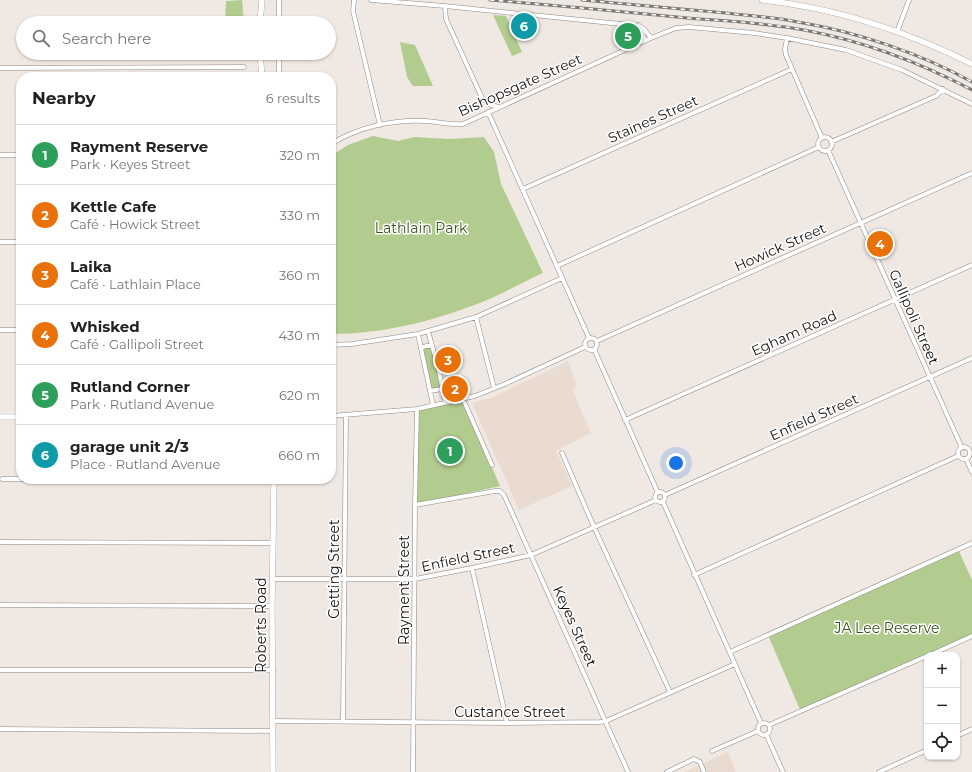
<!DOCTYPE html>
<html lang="en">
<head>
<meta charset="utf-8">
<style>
  body { margin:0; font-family:Montserrat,sans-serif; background:#f2f2f2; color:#222 }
  .controls { position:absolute; right:12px; bottom:12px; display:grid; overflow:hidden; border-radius:8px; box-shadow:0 1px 3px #0004 }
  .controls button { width:36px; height:36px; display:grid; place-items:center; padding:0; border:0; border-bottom:1px solid #e0e0e0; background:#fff; color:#222; font:20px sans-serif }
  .you { position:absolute; left:676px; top:463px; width:14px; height:14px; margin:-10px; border:3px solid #fff; border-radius:50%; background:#1a73e8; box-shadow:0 0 0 6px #1a73e833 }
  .badge { display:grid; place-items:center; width:26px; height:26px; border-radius:50%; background:#b5439d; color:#fff; font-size:13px; font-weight:700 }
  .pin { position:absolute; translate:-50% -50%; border:2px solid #fff; box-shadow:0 1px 4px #0006 }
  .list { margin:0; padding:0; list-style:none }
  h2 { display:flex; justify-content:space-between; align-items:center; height:52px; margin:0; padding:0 16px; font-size:17px }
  h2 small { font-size:13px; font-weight:400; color:#767676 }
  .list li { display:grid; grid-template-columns:26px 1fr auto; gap:12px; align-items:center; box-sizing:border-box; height:60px; padding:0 16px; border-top:1px solid #e0e0e0 }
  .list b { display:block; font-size:15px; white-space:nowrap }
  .list p { margin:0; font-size:13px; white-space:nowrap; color:#767676 }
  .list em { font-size:13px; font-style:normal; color:#767676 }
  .icon { flex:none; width:22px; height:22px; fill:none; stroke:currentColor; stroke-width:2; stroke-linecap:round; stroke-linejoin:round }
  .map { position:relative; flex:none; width:972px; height:772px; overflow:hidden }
  .search { position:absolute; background:#fff; box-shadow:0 1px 3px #0004; left:16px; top:16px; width:320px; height:44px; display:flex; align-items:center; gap:10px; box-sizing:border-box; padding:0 14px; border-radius:22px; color:#767676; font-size:15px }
  .panel { position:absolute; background:#fff; box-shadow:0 1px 3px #0004; left:16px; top:72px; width:320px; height:412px; border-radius:16px }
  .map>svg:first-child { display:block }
  .built { fill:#e9dbd0 }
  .green { fill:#b1cc8e }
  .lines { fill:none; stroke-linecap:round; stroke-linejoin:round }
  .street-casing { stroke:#8e8781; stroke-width:5 }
  .secondary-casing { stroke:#8e8781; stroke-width:6 }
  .street { stroke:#fff; stroke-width:4 }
  .secondary { stroke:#fff; stroke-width:5.5 }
  .rail-casing { stroke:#7d7874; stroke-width:3 }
  .rail { stroke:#fff; stroke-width:1.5; stroke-dasharray:4.5; stroke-linecap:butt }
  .labels { text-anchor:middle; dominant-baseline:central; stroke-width:3; stroke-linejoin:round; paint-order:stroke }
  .street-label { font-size:14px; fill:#161311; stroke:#fff }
  .park-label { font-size:14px; fill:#3c511b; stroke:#fff }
</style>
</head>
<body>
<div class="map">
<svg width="972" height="772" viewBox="0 0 972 772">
  <rect width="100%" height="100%" fill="#f0e9e3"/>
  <!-- built -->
  <path class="built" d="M568,361L577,386L572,389L591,433L556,451L572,486L519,510L472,403L493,397Z
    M728,752L736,772H684Z"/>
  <!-- green -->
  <path class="green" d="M242,0L244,23H225L226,1Z
    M493,15L506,16L522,52L512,56Z
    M616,26L630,28L636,34L637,38L618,45L620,39Z
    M400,42L415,45L433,86H413L407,77Z
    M224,53H247V57L223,60Z
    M373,136L398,141L415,137L448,139L484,137L494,152L501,184L543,273C521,283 499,296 477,304C430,322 381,334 331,334V156L348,145Z
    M431,346L442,389L430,391L421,348Z
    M464,402L500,486L415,505L417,409Z
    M958,549L972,580V636L801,712L768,635Z"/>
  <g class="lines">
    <!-- street casing -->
    <g class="street-casing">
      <path id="street" d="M354,0L353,11L380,125
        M371,0L445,6L631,25C640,27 643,33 645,41
        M445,6L446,19L482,98L491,105L499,107
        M279,23V0
        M638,25L644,29L651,38
        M897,32L909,0
        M787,38L785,49L786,55L822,138
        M0,68L244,67
        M279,77V53
        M488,112L589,338
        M818 144a7 7 0 1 1 14 0a7 7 0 1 1-14 0Z
        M831,142L936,96L943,89
        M331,144C358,127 394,119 426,121C439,122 450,125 463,124L651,38L676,28L689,27L754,33L787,38L846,50L902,70L972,104
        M828,150L962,448
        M0,155H21
        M523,189L792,69
        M0,242H21
        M557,266L819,147
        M476,317L494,388
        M0,330H21
        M428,331L439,371L445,402
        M418,334L433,405
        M585 344a6 6 0 1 1 12 0a6 6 0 1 1-12 0Z
        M597,341L972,173
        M331,345L352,344L418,334L476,317L562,278
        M421,348L426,346H431
        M594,349L658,493
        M430,391L442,389
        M463,399L492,465
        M331,416L417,409L475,396L505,384L585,347
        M625,420L972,265
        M958 453a6 6 0 1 1 12 0a6 6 0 1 1-12 0Z
        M562,453L594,527L670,692
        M966,459L972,472
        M2,479H49
        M655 497a5 5 0 1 1 10 0a5 5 0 1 1-10 0Z
        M665,495L972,358
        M663,502L761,723
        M415,505L495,491H500L504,495L628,772
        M0,542L273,543
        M472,568L507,723
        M694,575L958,456
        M273,579H415L472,568L531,555L656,500
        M0,605L272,606
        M730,652L972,543
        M930,655L972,636
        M0,670H273
        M273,721L507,723L600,722L606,721L735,664
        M343,721L346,416
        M758 729a6 6 0 1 1 12 0a6 6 0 1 1-12 0Z
        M769,725L927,656
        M0,729L273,731
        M766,734L783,772
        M957,736L972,729
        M712,751L758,731
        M413,772L415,505L417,409
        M667,772L694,759L700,762L704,772
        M879,772L927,750"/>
    </g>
    <!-- secondary casing -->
    <g class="secondary-casing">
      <path id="secondary" d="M762,0C836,8 906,31 972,64
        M260,23L262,0
        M260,53L262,77
        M0,417H21
        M273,772L272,606L274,479"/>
    </g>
    <!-- street -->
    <use href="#street" class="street"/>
    <!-- secondary -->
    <use href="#secondary" class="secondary"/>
    <!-- rail casing -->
    <g class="rail-casing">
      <path id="rail" d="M490,0C552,5 615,11 677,17C719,21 762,22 804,30C863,41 919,62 972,90
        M582,0C630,4 678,9 726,13C750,16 775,17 798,22C857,32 920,53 972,82"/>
    </g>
    <!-- rail -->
    <use href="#rail" class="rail"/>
  </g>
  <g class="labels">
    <!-- street labels -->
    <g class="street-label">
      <text transform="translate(520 85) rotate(-24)">Bishopsgate Street</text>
      <text transform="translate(653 119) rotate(-24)">Staines Street</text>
      <text transform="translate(780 247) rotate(-24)">Howick Street</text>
      <text transform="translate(914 317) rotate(66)">Gallipoli Street</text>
      <text transform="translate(794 333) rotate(-24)">Egham Road</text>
      <text transform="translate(814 417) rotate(-24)">Enfield Street</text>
      <text transform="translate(468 557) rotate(-12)">Enfield Street</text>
      <text transform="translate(334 569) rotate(-90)">Getting Street</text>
      <text transform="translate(404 590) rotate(-90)">Rayment Street</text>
      <text transform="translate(261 625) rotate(-90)">Roberts Road</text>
      <text transform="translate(575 626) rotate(66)">Keyes Street</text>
      <text x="510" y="712">Custance Street</text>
    </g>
    <!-- park labels -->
    <g class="park-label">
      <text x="421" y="228">Lathlain Park</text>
      <text x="887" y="628">JA Lee Reserve</text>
    </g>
  </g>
</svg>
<div class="controls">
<button>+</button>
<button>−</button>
<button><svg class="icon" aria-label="locate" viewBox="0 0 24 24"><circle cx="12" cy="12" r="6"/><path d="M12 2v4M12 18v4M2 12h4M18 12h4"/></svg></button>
</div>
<div class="you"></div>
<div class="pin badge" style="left:450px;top:451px;background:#2e9e5b">1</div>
<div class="pin badge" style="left:455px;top:389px;background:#e8710a">2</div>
<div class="pin badge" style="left:448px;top:360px;background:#e8710a">3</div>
<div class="pin badge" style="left:880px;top:244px;background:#e8710a">4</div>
<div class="pin badge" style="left:628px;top:36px;background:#2e9e5b">5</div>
<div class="pin badge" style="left:524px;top:26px;background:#0f9aa8">6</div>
<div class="search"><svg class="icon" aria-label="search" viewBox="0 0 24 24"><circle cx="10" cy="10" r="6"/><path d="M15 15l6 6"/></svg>Search here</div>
<section class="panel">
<h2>Nearby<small>6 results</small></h2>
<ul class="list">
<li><span class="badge" style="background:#2e9e5b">1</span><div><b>Rayment Reserve</b><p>Park · Keyes Street</p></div><em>320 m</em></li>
<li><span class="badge" style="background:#e8710a">2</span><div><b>Kettle Cafe</b><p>Café · Howick Street</p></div><em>330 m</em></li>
<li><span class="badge" style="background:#e8710a">3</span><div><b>Laika</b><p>Café · Lathlain Place</p></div><em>360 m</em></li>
<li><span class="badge" style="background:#e8710a">4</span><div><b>Whisked</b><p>Café · Gallipoli Street</p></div><em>430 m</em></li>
<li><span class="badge" style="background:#2e9e5b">5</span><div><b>Rutland Corner</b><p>Park · Rutland Avenue</p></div><em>620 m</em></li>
<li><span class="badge" style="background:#0f9aa8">6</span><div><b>garage unit 2/3</b><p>Place · Rutland Avenue</p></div><em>660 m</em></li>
</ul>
</section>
</div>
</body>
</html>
